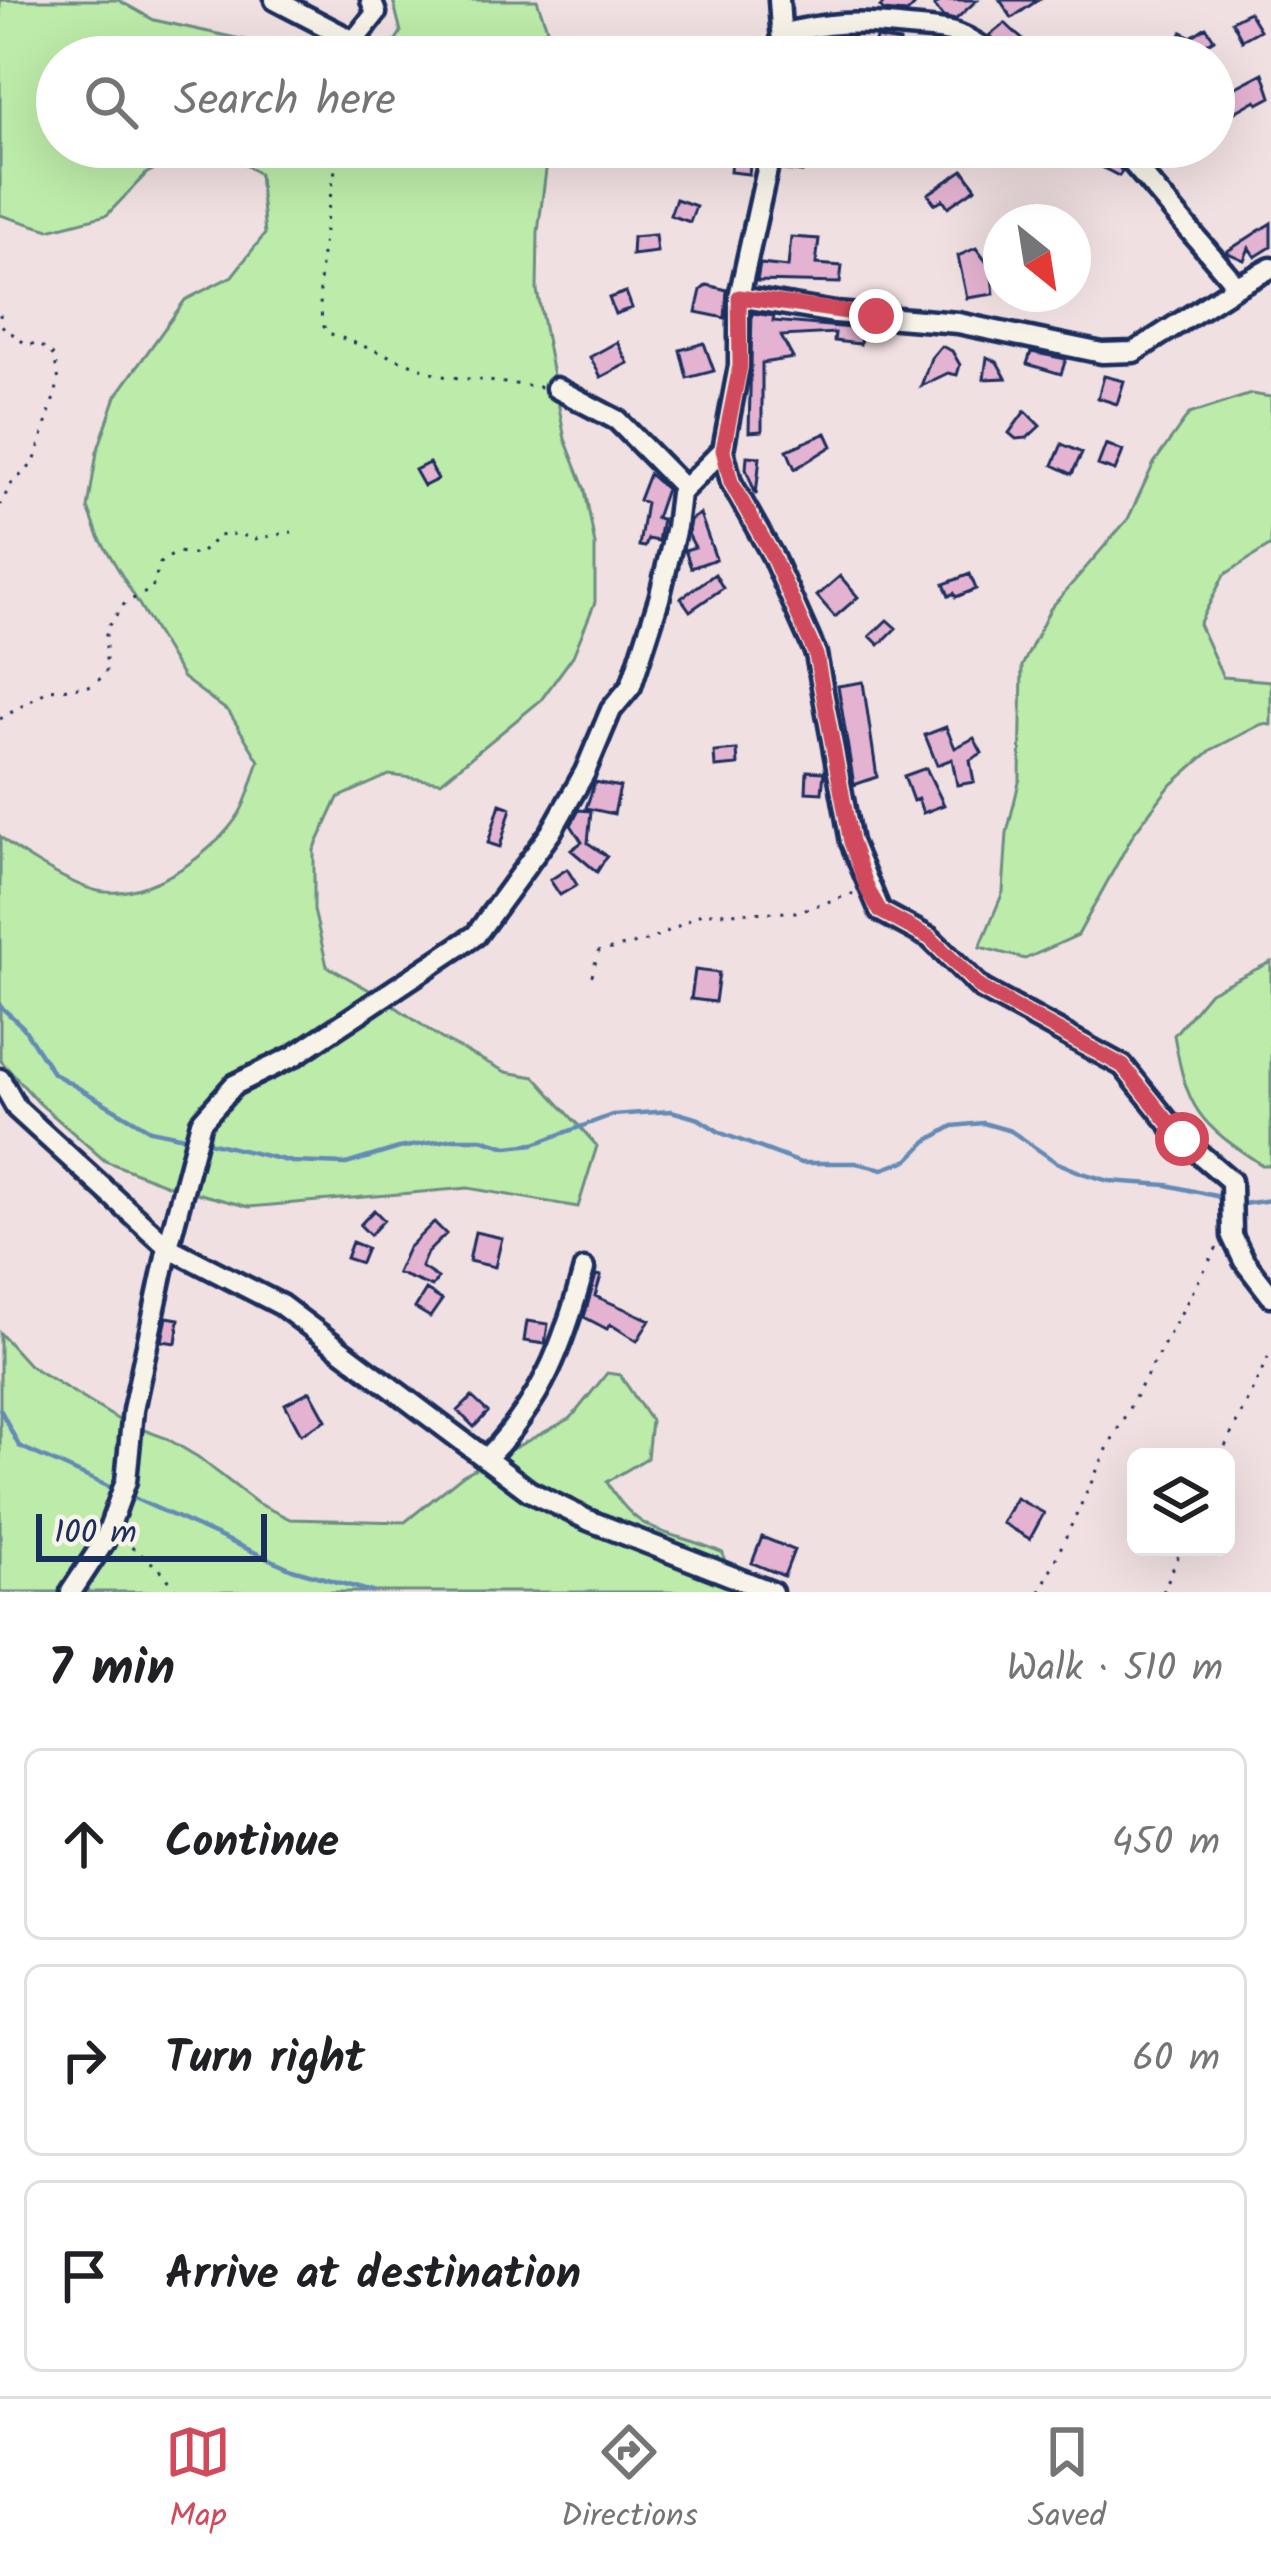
<!DOCTYPE html>
<html lang="en">
<head>
<meta charset="utf-8">
<style>
  body { margin:0; font-family:Kalam,sans-serif; background:#f6f6f6; color:#202124 }
  .controls { position:absolute; right:36px; bottom:36px; display:grid; overflow:hidden; border-radius:18px; box-shadow:0 12px 48px #0002 }
  .controls button { width:108px; height:108px; display:grid; place-items:center; padding:0; border:0; border-bottom:3px solid #e0e0e0; background:#fff; color:#202124; font:60px sans-serif }
  .compass { position:absolute; left:983px; top:204px; width:108px; height:108px; border-radius:50%; background:#fff; box-shadow:0 12px 48px #0002; rotate:150deg }
  .scale { position:absolute; left:36px; bottom:30px; width:231px; box-sizing:border-box; padding-left:12px; border:6px solid #1b2f5e; border-top:0; font-size:33px; line-height:42px; white-space:nowrap; color:#1b2f5e; -webkit-text-stroke:9px #f7f3e8; paint-order:stroke }
  .stop { position:absolute; width:36px; height:36px; margin:-27px; border:9px solid #d1495b; border-radius:50%; background:#fff }
  .stop.end { background:#d1495b; border-color:#fff; box-shadow:0 3px 12px #0008 }
  .list { margin:0; padding:0; list-style:none }
  h2 { display:flex; justify-content:space-between; align-items:center; height:156px; margin:0; padding:0 48px; font-size:51px }
  h2 small { font-size:39px; font-weight:400; color:#757577 }
  .list li { display:grid; grid-template-columns:78px 1fr auto; gap:36px; align-items:center; box-sizing:border-box; height:192px; margin:0 24px 24px; padding:0 24px; border:3px solid #e0e0e0; border-radius:18px }
  .list b { display:block; font-size:45px; white-space:nowrap }
  .list em { font-size:39px; font-style:normal; color:#757577 }
  .icon { flex:none; width:66px; height:66px; fill:none; stroke:currentColor; stroke-width:2; stroke-linecap:round; stroke-linejoin:round }
  .map { position:relative; flex:none; width:1271px; height:1592px; overflow:hidden }
  .search { position:absolute; background:#fff; box-shadow:0 12px 48px #0002; left:36px; right:36px; top:36px; height:132px; display:flex; align-items:center; gap:30px; box-sizing:border-box; padding:0 42px; border-radius:66px; color:#757577; font-size:45px }
  .sheet { height:804px; background:#fff }
  nav { display:flex; justify-content:space-around; align-items:center; box-sizing:border-box; height:168px; border-top:3px solid #e0e0e0; background:#fff; font-size:33px; color:#757577 }
  nav a { display:grid; justify-items:center; gap:6px }
  nav .on { color:#d1495b }
  .map>svg:first-child { display:block }
  .green { fill:#bdeba9; stroke:#6c8d84; stroke-width:3 }
  .lines { fill:none; stroke-linecap:round; stroke-linejoin:round }
  .stream { stroke:#648bb7; stroke-width:4.5 }
  .building { fill:#e4b3d1; stroke:#1b2f5e; stroke-width:3 }
  .minor-casing { stroke:#1b2f5e; stroke-width:27 }
  .path { stroke:#1b2f5e; stroke-width:3; stroke-dasharray:3 9; stroke-linecap:butt }
  .minor { stroke:#f7f3e8; stroke-width:18 }
  .route { stroke:#d1495b; stroke-width:15 }
</style>
</head>
<body>
<div class="map">
<svg width="1271" height="1592" viewBox="0 0 1271 1592">
  <rect width="100%" height="100%" fill="#f1e0e1"/>
  <filter id="ink" filterUnits="userSpaceOnUse"><feTurbulence type="fractalNoise" baseFrequency=".00833" numOctaves="2"/><feDisplacementMap in="SourceGraphic" scale="24" xChannelSelector="R" yChannelSelector="G"/><feConvolveMatrix kernelMatrix="1 2 1 2 8 2 1 2 1" color-interpolation-filters="sRGB"/></filter>
  <g filter="url(#ink)">
    <!-- green -->
    <path class="green" d="M0,0H118L154,20L245,40L267,57H57V147H201L147,173L107,215L49,230L0,215Z
      M393,0H537L557,57H385L401,32Z
      M220,147H549L538,232L537,290L565,439L585,490L595,545V602L573,656L541,700L441,782L389,775L338,798L314,850V910L327,966L380,996L442,1039L506,1072L535,1077L597,1146L578,1207L468,1188L249,1207L170,1186L105,1161L39,1103L0,1060V836C19,854 71,885 98,891C146,901 214,854 239,814C248,799 253,778 259,761L229,712L183,678L99,537L88,508L97,452L116,396L185,300L232,276L265,234L259,174Z
      M1251,394L1271,397V545L1224,575L1199,624L1223,677L1271,681V725L1262,724L1211,750L1169,787L1134,833L1078,935L1025,959L980,947L1003,892L1007,833L1020,778L1022,666L1050,609L1128,519L1154,463L1189,414Z
      M1271,962V1165H1262C1198,1123 1187,1110 1174,1035L1210,992Z
      M0,1333L29,1365L122,1422L166,1438L198,1457L257,1503L290,1519L405,1522L463,1475L571,1418L607,1373L620,1375L651,1421L647,1458L607,1482C641,1540 668,1528 723,1553L730,1592H0Z"/>
    <g class="lines">
      <!-- stream -->
      <path class="stream" d="M0,1006L23,1027L53,1073L150,1130L189,1138
        M200,1140L292,1162L346,1164L399,1148L454,1139H481L507,1147L534,1144L612,1115L671,1111L699,1119L721,1133L801,1163H856L883,1169L908,1160L927,1141L953,1126L983,1123L1011,1131L1056,1162L1082,1173L1109,1181L1167,1185L1220,1197
        M1243,1204L1271,1200
        M0,1409L19,1446L116,1490
        M127,1495L292,1569L372,1592"/>
    </g>
    <!-- building -->
    <path class="building" d="M887,0H908L914,6L907,13L884,11L880,7Z
      M942,0H977L955,20L943,17L934,6Z
      M1000,0H1038L1012,18Z
      M1249,12L1260,30L1242,40L1232,21Z
      M1005,23L1041,57H1019L989,36Z
      M1206,27L1214,39L1198,49L1192,38L1183,52L1173,46L1182,32L1191,37Z
      M853,37L855,52L796,57V44Z
      M876,38L900,42L901,57H871Z
      M1263,73L1271,97L1258,104L1256,100L1226,117L1215,98Z
      M613,147H660V154L615,161Z
      M732,147H752L749,174L730,172Z
      M1094,147H1106L1122,172L1119,176L1086,159Z
      M1139,147H1172L1160,164Z
      M785,148L805,150L802,172L783,170Z
      M963,170L976,188L948,207L943,199L935,204L928,194Z
      M676,199L696,206L690,222L670,215Z
      M1271,223V247L1255,257L1249,248L1244,260L1226,252Z
      M655,235L657,252L632,255L633,237Z
      M791,237L819,239L816,264L842,266L840,283L757,281L760,264L788,267Z
      M976,248L991,268L994,294L967,298L958,256Z
      M707,285L727,290L725,318L696,312L701,290Z
      M626,292L632,308L615,314L609,298Z
      M752,313L774,316L773,321L862,329L860,344L834,341L835,333L781,336L793,358L762,363V431L749,432Z
      M617,342L628,363L601,377L590,357Z
      M704,343L714,371L687,378L680,350Z
      M941,346L952,351L960,365L957,375L948,373L921,386L931,358Z
      M1031,352L1066,359L1061,374L1027,364Z
      M987,357L997,362L1006,378L984,379Z
      M1104,376L1124,381L1117,404L1098,398Z
      M1025,411L1040,426L1027,438L1016,439L1009,433Z
      M826,433L832,446L795,469L787,450Z
      M1062,444L1082,453L1072,474L1053,465Z
      M1106,444L1123,451L1115,471L1098,465Z
      M747,456L760,457L756,495L746,469Z
      M429,463L438,479L424,486L415,470Z
      M649,474L666,489L656,518L662,519L658,541L648,539L645,547L639,546L646,503L639,500Z
      M700,514L716,559L691,568L685,550L695,547L688,534L690,520Z
      M715,574L723,588L690,611L681,598Z
      M970,574L976,589L956,597L954,593L949,596L944,584Z
      M840,576L858,597L835,617L817,596Z
      M887,620L896,628L879,645L870,636Z
      M863,682L877,777L854,785L838,686Z
      M946,727L955,748L974,738L982,753L970,760L974,782L957,785L952,759L937,765L925,735Z
      M737,750L738,765L715,767L714,752Z
      M926,768L944,805L923,813L918,799L913,801L904,776Z
      M807,771L824,772L822,793L806,792Z
      M595,782L620,787L614,814L586,808Z
      M500,804L511,808L500,847L488,843Z
      M579,810L591,811L588,843L607,856L597,872L571,850L582,842L571,825Z
      M567,869L577,885L560,895L550,880Z
      M695,970L719,973L715,1002L691,999Z
      M374,1210L384,1220L370,1235L360,1225Z
      M434,1222L446,1234L427,1253L421,1267L438,1278L432,1287L397,1273L408,1248Z
      M475,1232L502,1238L495,1267L469,1261Z
      M352,1242L367,1248L361,1263L346,1258Z
      M596,1275L601,1276L595,1296L650,1320L637,1341L610,1324L607,1329L584,1317Z
      M426,1290L442,1300L430,1317L415,1308Z
      M167,1317L179,1319L176,1343L162,1341Z
      M527,1321L548,1324L545,1344L524,1341Z
      M310,1391L326,1420L301,1434L285,1404Z
      M472,1397L488,1412L474,1427L458,1411Z
      M1016,1498L1044,1513L1030,1539L1002,1523Z
      M762,1537L794,1550L784,1576L752,1563Z"/>
    <g class="lines">
      <!-- minor casing -->
      <g class="minor-casing">
        <path id="minor" d="M275,0L348,38L351,57
          M779,0L783,57
          M784,33C828,23 854,21 898,26C945,31 955,26 996,57
          M352,43L376,13L371,0
          M1119,147L1237,286
          M739,297L772,147
          M556,388L617,420L683,487
          M723,450L731,482L772,555L816,654L851,842L880,911L930,938L982,989L1123,1066L1182,1139L1231,1181L1232,1236L1244,1261L1271,1296
          M0,1079L17,1109L168,1247L281,1305L529,1491L588,1520L772,1592
          M486,1459C543,1400 563,1346 584,1269
          M71,1592L104,1542L126,1481L133,1410L168,1247L201,1122L234,1085L294,1056L476,935L551,832L585,772L611,710L631,686L659,599L676,527L680,493L723,450L739,366V297L835,313L958,323L1102,353L1134,352L1237,286L1271,268"/>
      </g>
      <!-- path -->
      <path class="path" d="M339,147C332,191 309,293 326,332L442,376L542,387
        M0,314L1,325L27,345L38,343L54,356L59,381L34,463L12,483L0,505
        M0,719L49,690L89,686L106,675V629L125,603L152,589L160,563L177,552L199,555L218,536L238,534L255,539L292,532
        M592,976L598,952L651,940L703,913L796,912L855,893
        M1220,1457L1271,1351
        M122,1540L160,1569L178,1592
        M1040,1592L1108,1447L1217,1247
        M1163,1592L1182,1547"/>
      <!-- minor -->
      <use href="#minor" class="minor"/>
    </g>
  </g>
  <g class="lines" filter="url(#ink)">
    <!-- route -->
    <path class="route" d="M876,316L739,297L740,366L723,450L731,482L772,555L816,655L851,842L868,890L880,911L930,938L982,989L1123,1066L1182,1139"/>
  </g>
</svg>
<div class="controls">
<button><svg class="icon" aria-label="layers" viewBox="0 0 24 24"><path d="M12 4l9 5-9 5-9-5zM3 14l9 5 9-5"/></svg></button>
</div>
<svg class="compass" viewBox="-18 -18 36 36"><path d="M0-13l5 13h-10z" fill="#e53935"/><path d="M0 13l5-13h-10z" fill="#757577"/></svg>
<div class="scale">100 m</div>
<div class="stop" style="left:1182px;top:1139px"></div>
<div class="stop end" style="left:876px;top:316px"></div>
<div class="search"><svg class="icon" aria-label="search" viewBox="0 0 24 24"><circle cx="10" cy="10" r="6"/><path d="M15 15l6 6"/></svg>Search here</div>
</div>
<section class="sheet">
<h2>7 min<small>Walk · 510 m</small></h2>
<ul class="list">
<li><svg class="icon" aria-label="ahead" viewBox="0 0 24 24"><path d="M12 20V5M6 11l6-6 6 6"/></svg><div><b>Continue</b></div><em>450 m</em></li>
<li><svg class="icon" aria-label="right" viewBox="0 0 24 24"><path d="M7 20v-9h11M14 6l5 5-5 5"/></svg><div><b>Turn right</b></div><em>60 m</em></li>
<li><svg class="icon" aria-label="arrive" viewBox="0 0 24 24"><path d="M6 21V4h12l-3 4 3 4H6"/></svg><div><b>Arrive at destination</b></div></li>
</ul>
</section>
<nav>
<a class="on"><svg class="icon" aria-label="map" viewBox="0 0 24 24"><path d="M3 6l6-2 6 2 6-2v14l-6 2-6-2-6 2zM9 4v14M15 6v14"/></svg>Map</a>
<a><svg class="icon" aria-label="directions" viewBox="0 0 24 24"><path d="M12 3l9 9-9 9-9-9zM9 14v-3h6M13 9l2 2-2 2"/></svg>Directions</a>
<a><svg class="icon" aria-label="saved" viewBox="0 0 24 24"><path d="M7 4h10v16l-5-4-5 4z"/></svg>Saved</a>
</nav>
</body>
</html>
